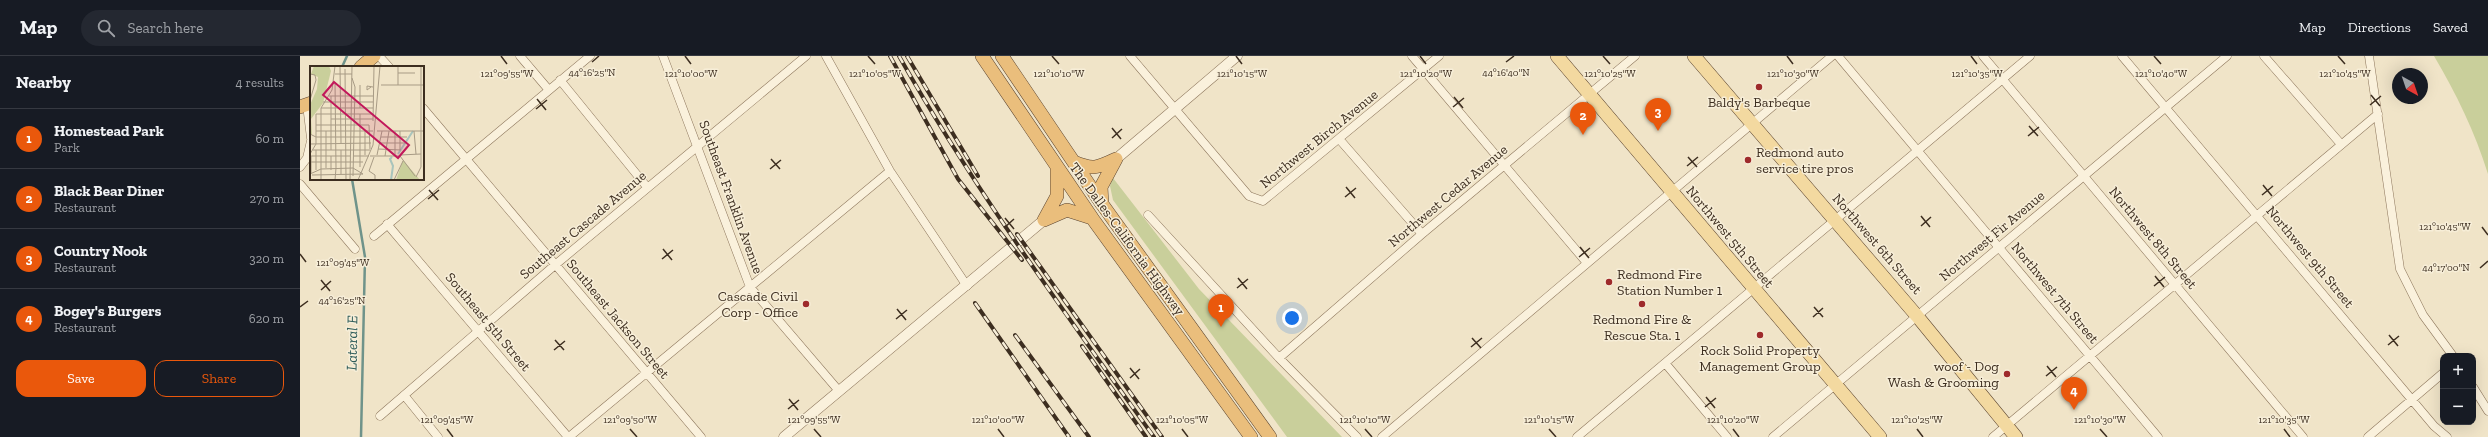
<!DOCTYPE html>
<html lang="en">
<head>
<meta charset="utf-8">
<style>
  body { margin:0; font-family:"Zilla Slab",serif; background:#242831; color:#f1f3f6 }
  .controls { position:absolute; right:12px; bottom:12px; display:grid; overflow:hidden; border-radius:8px; box-shadow:0 4px 16px #0002 }
  .controls button { width:36px; height:36px; display:grid; place-items:center; padding:0; border:0; border-bottom:1px solid #363941; background:#171b24; color:#f1f3f6; font:20px sans-serif }
  .compass { position:absolute; left:2092px; top:12px; width:36px; height:36px; border-radius:50%; background:#171b24; box-shadow:0 4px 16px #0002; rotate:140deg }
  .you { position:absolute; left:992px; top:262px; width:14px; height:14px; margin:-10px; border:3px solid #fff; border-radius:50%; background:#1a73e8; box-shadow:0 0 0 6px #1a73e833 }
  .badge { display:grid; place-items:center; width:26px; height:26px; border-radius:50%; background:#ea580c; color:#fff; font-size:13px; font-weight:700 }
  .pin { position:absolute; translate:-50% -33px; filter:drop-shadow(0 1px 2px #0008) }
  .pin::after { content:''; position:absolute; top:21px; width:14px; height:12px; background:inherit; clip-path:polygon(0 0,100% 0,50% 100%) }
  .list { margin:0; padding:0; list-style:none }
  h2 { display:flex; justify-content:space-between; align-items:center; height:52px; margin:0; padding:0 16px; font-size:17px }
  h2 small { font-size:13px; font-weight:400; color:#9ea1a6 }
  .list li { display:grid; grid-template-columns:26px 1fr auto; gap:12px; align-items:center; box-sizing:border-box; height:60px; padding:0 16px; border-top:1px solid #363941 }
  .list b { display:block; font-size:15px; white-space:nowrap }
  .list p { margin:0; font-size:13px; white-space:nowrap; color:#9ea1a6 }
  .list em { font-size:13px; font-style:normal; color:#9ea1a6 }
  .actions { display:flex; gap:8px; padding:12px 16px }
  .actions a { flex:1; padding:9px 0; border:1px solid #ea580c; border-radius:12px; text-align:center; font-size:14px; color:#ea580c }
  .actions .main { background:#ea580c; color:#fff }
  .icon { flex:none; width:22px; height:22px; fill:none; stroke:currentColor; stroke-width:2; stroke-linecap:round; stroke-linejoin:round }
  .map { position:relative; flex:none; width:2188px; height:381px; overflow:hidden }
  header { display:flex; align-items:center; gap:24px; box-sizing:border-box; height:56px; padding:0 20px; background:#171b24; border-bottom:1px solid #363941 }
  header strong { font-size:19px }
  nav { display:flex; gap:22px; margin-inline-start:auto; font-size:14px }
  .search { width:280px; height:36px; background:#242831; display:flex; align-items:center; gap:10px; box-sizing:border-box; padding:0 14px; border-radius:22px; color:#9ea1a6; font-size:15px }
  main { display:flex }
  aside { flex:1; background:#171b24 }
  .map>svg:first-child { display:block }
  .green { fill:#c9cf9b }
  .lines { fill:none; stroke-linecap:round; stroke-linejoin:round }
  .stream { stroke:#6f938a; stroke-width:2.5 }
  .minor-casing { stroke:#8d765c; stroke-width:9 }
  .tertiary-casing { stroke:#8d765c; stroke-width:11 }
  .primary-casing { stroke:#5b4430; stroke-width:14 }
  .trunk-casing { stroke:#5b4430; stroke-width:14 }
  .minor { stroke:#faf1dc; stroke-width:8 }
  .tertiary { stroke:#faf1dc; stroke-width:10 }
  .primary { stroke:#f3d9a0; stroke-width:13 }
  .trunk { stroke:#eabe7c; stroke-width:13 }
  .rail-casing { stroke:#3d2e20; stroke-width:4 }
  .rail { stroke:#f7eed8; stroke-width:2.5; stroke-dasharray:8; stroke-linecap:butt }
  .ticks { fill:none; stroke:#3d2e20; stroke-width:1.5 }
  .poi-dot { fill:#9e2a2b; stroke:#f7eed8; stroke-width:1.5 }
  .labels { text-anchor:middle; dominant-baseline:central; stroke-width:3; stroke-linejoin:round; paint-order:stroke }
  .poi-label { font-size:14px; fill:#3d2e20; stroke:#f7eed8 }
  .street-label { font-size:14px; fill:#3d2e20; stroke:#f7eed8 }
  .water-label { font-size:15px; font-style:italic; fill:#2f5d5a; stroke:#f7eed8 }
  .inset-river { fill:none; stroke:#a9c4bc; stroke-width:2 }
  .inset-road { fill:none; stroke:#a89b85; stroke-width:1 }
  .view { fill:#c2185b; fill-opacity:0.15; stroke:#c2185b; stroke-width:2 }
  .inset-edge { fill:none; stroke:#3d2e20; stroke-width:2 }
  .ticks-label { font-size:10px; text-anchor:middle; fill:#3d2e20; stroke:#f7eed8; stroke-width:3; stroke-linejoin:round; paint-order:stroke }
</style>
</head>
<body>
<header>
<strong>Map</strong>
<div class="search"><svg class="icon" aria-label="search" viewBox="0 0 24 24"><circle cx="10" cy="10" r="6"/><path d="M15 15l6 6"/></svg>Search here</div>
<nav><a>Map</a><a>Directions</a><a>Saved</a></nav>
</header>
<main>
<aside>
<h2>Nearby<small>4 results</small></h2>
<ul class="list">
<li><span class="badge">1</span><div><b>Homestead Park</b><p>Park</p></div><em>60 m</em></li>
<li><span class="badge">2</span><div><b>Black Bear Diner</b><p>Restaurant</p></div><em>270 m</em></li>
<li><span class="badge">3</span><div><b>Country Nook</b><p>Restaurant</p></div><em>320 m</em></li>
<li><span class="badge">4</span><div><b>Bogey's Burgers</b><p>Restaurant</p></div><em>620 m</em></li>
</ul>
<div class="actions"><a class="main">Save</a><a>Share</a></div>
</aside>
<div class="map">
<svg width="2188" height="381" viewBox="0 0 2188 381">
  <rect width="100%" height="100%" fill="#f0e4c8"/>
  <!-- green -->
  <path class="green" d="M2134,0H2188V118C2175,76 2156,37 2134,0Z
    M813,122L899,233L1042,381H987L813,144L810,130Z"/>
  <g class="lines">
    <!-- stream -->
    <path class="stream" d="M42,11L47,0
      M52,123L65,201L61,381"/>
    <!-- minor casing -->
    <g class="minor-casing">
      <path id="minor" d="M79,0L89,11
        M220,0L248,33
        M363,0L450,231L539,335
        M526,0L590,115L667,230
        M830,0L949,140L963,145L1139,0
        M1112,0L1287,207
        M1538,0L1858,381
        M1683,0L2003,381
        M1822,0L2134,370L2147,381
        M1964,0L2040,87
        M2069,0L2100,213L2123,259L2153,300
        M260,24L347,131
        M7,49L11,82
        M123,52L401,381
        M1040,84L1122,178
        M0,111L7,102L11,85
        M0,128L55,193
        M848,159L979,302L1057,381
        M87,168L268,381
        M74,180L290,0
        M979,302L1122,178L1335,0
        M1365,307L1427,381
        M2173,331L2188,355
        M104,339L138,381
        M80,360L255,209L506,0
        M269,381L590,115
        M1082,381L1532,0
        M1277,381L1730,0
        M1473,381L1927,0
        M1693,381L2078,58
        M2068,381L2143,317"/>
    </g>
    <!-- tertiary casing -->
    <g class="tertiary-casing">
      <path id="tertiary" d="M816,103L937,0
        M484,381L744,164"/>
    </g>
    <!-- primary casing -->
    <g class="primary-casing">
      <path id="primary" d="M1257,0L1580,381
        M1394,0L1617,260L1716,381"/>
    </g>
    <!-- trunk casing -->
    <g class="trunk-casing">
      <path id="trunk" d="M682,0L792,162L951,381
        M702,0L802,148L970,381
        M61,11L74,0
        M0,51L11,47
        M774,106C793,114 797,112 816,103
        M802,148L801,131L816,103
        M744,164L757,140V113
        M744,164L767,154L792,162"/>
    </g>
    <!-- minor -->
    <use href="#minor" class="minor"/>
    <!-- tertiary -->
    <use href="#tertiary" class="tertiary"/>
    <!-- primary -->
    <use href="#primary" class="primary"/>
    <!-- trunk -->
    <use href="#trunk" class="trunk"/>
    <!-- rail casing -->
    <g class="rail-casing">
      <path id="rail" d="M590,0L658,123L722,204
        M599,0C674,133 765,257 854,381
        M607,0L678,120
        M717,178L862,381
        M675,247L769,381
        M715,279L789,381
        M782,290L846,381"/>
    </g>
    <!-- rail -->
    <use href="#rail" class="rail"/>
  </g>
  <!-- ticks -->
  <path class="ticks" d="M201,0L207,8M385,0L391,8M568,0L575,8M752,0L759,8M936,0L942,8M1120,0L1126,8M1303,0L1310,8M1487,0L1493,8M1671,0L1677,8M1854,0L1861,8M2038,0L2045,8M292,6L299,0M1206,6L1214,0M2071,39L2080,50M1154,41L1163,52M237,43L246,54M2070,49L2081,40M1153,51L1164,42M236,53L247,44M1729,70L1738,80M812,72L821,83M1728,80L1739,71M812,82L822,73M1388,101L1397,111M471,103L480,113M1387,110L1398,101M470,113L481,104M1963,129L1972,140M1046,131L1055,142M129,134L138,144M1962,139L1973,130M1045,141L1056,132M128,143L139,134M1621,160L1630,171M705,162L714,173M1621,170L1631,161M2182,171L2188,179M704,172L714,163M1280,191L1289,202M363,193L372,204M0,198L6,206M1279,201L1290,192M362,203L373,194M2180,212L2188,205M1855,220L1864,231M938,222L947,233M21,224L30,235M1854,230L1865,221M937,232L948,223M21,234L31,225M0,251L8,245M1514,251L1523,261M597,253L606,264M1513,261L1523,252M596,263L607,254M2089,279L2098,290M1172,282L1181,292M255,284L264,294M2088,289L2099,280M1171,291L1182,282M254,294L265,285M1747,310L1756,321M830,312L839,323M1746,320L1757,311M830,322L840,313M1406,341L1415,352M489,343L498,354M1405,351L1416,342M488,353L499,344M147,373L153,381M330,373L337,381M514,373L521,381M698,373L704,381M882,373L888,381M1065,373L1072,381M1249,373L1256,381M1433,373L1439,381M1617,373L1623,381M1800,373L1807,381M1984,373L1990,381"/>
  <!-- markers -->
  <g class="poi-dot">
    <circle cx="1459" cy="31" r="4"/>
    <circle cx="1448" cy="104" r="4"/>
    <circle cx="1309" cy="226" r="4"/>
    <circle cx="506" cy="248" r="4"/>
    <circle cx="1342" cy="248" r="4"/>
    <circle cx="1460" cy="279" r="4"/>
    <circle cx="1707" cy="318" r="4"/>
  </g>
  <g class="labels">
    <!-- poi labels -->
    <g class="poi-label">
      <text x="1459" y="46">Baldy's Barbeque</text>
      <text x="1456" y="96" text-anchor="start">Redmond auto<tspan x="1456" dy="16">service tire pros</tspan></text>
      <text x="1317" y="218" text-anchor="start">Redmond Fire<tspan x="1317" dy="16">Station Number 1</tspan></text>
      <text x="498" y="240" text-anchor="end">Cascade Civil<tspan x="498" dy="16">Corp - Office</tspan></text>
      <text x="1342" y="263">Redmond Fire &amp;<tspan x="1342" dy="16">Rescue Sta. 1</tspan></text>
      <text x="1460" y="294">Rock Solid Property<tspan x="1460" dy="16">Management Group</tspan></text>
      <text x="1699" y="310" text-anchor="end">woof - Dog<tspan x="1699" dy="16">Wash &amp; Grooming</tspan></text>
    </g>
    <!-- street labels -->
    <g class="street-label">
      <text transform="translate(1019 83) rotate(-39)">Northwest Birch Avenue</text>
      <text transform="translate(1148 140) rotate(-40)">Northwest Cedar Avenue</text>
      <text transform="translate(431 141) rotate(70)">Southeast Franklin Avenue</text>
      <text transform="translate(283 169) rotate(-40)">Southeast Cascade Avenue</text>
      <text transform="translate(1692 180) rotate(-40)">Northwest Fir Avenue</text>
      <text transform="translate(1430 181) rotate(50)">Northwest 5th Street</text>
      <text transform="translate(1853 182) rotate(50)">Northwest 8th Street</text>
      <text transform="translate(827 183) rotate(54)">The Dalles-California Highway</text>
      <text transform="translate(1577 188) rotate(49)">Northwest 6th Street</text>
      <text transform="translate(2010 201) rotate(50)">Northwest 9th Street</text>
      <text transform="translate(1755 237) rotate(50)">Northwest 7th Street</text>
      <text transform="translate(318 263) rotate(50)">Southeast Jackson Street</text>
      <text transform="translate(188 266) rotate(50)">Southeast 5th Street</text>
    </g>
    <!-- water labels -->
    <g class="water-label">
      <text transform="translate(52 287) rotate(-89)">Lateral E</text>
    </g>
  </g>
  <!-- overview -->
  <g transform="translate(10 10)">
    <rect width="114" height="114" fill="#f0e4c8"/>
    <path d="M4,0H19L21,5L13,37L1,53L2,69L0,67V39L7,23L8,11L1,8ZM93,94L110,114H86Z" fill="#c9cf9b"/>
    <path class="inset-river" d="M88,88L103,65M81,114L83,100L80,93L82,91"/>
    <path class="inset-road" d="M30,0L31,77M35,3L36,114M88,7H105M25,8H42M42,12L45,21L43,110M25,16L26,102M50,19V42M71,19H114M88,19V0M61,21L57,24V20L63,21M19,30H63M21,30V84M0,34L6,14L5,9L0,8M13,36H63M11,42H63M11,42L22,24L25,0M50,48V101M21,53H63M63,55L64,0M6,59H59L60,83M6,65H63M16,65V102M55,65V89M67,65H114M85,65V90M90,65V84M104,65L106,88M0,68L6,71H60M71,71H97M70,77H96M0,78L61,77M68,83L91,84M3,84H60M31,84V108M0,88L6,78V48H63M67,89L72,65M90,89L111,88M0,90H40M44,90H59M60,90H90L105,110M75,90L79,65M64,91L59,105L65,109V114M0,96H53M6,104V84M21,104V90M1,107V90M0,108L11,103L43,102L53,108M2,109L53,108M106,111L111,101V0M11,114V42M25,114L26,102M40,114L42,0M48,114L63,79L70,0M84,114L93,95"/>
    <path class="view" d="M24,16L99,79L88,92L13,29Z"/>
    <rect width="114" height="114" class="inset-edge"/>
  </g>
  <g class="ticks-label">
    <text x="292" y="20">44°16'25"N</text>
    <text x="1206" y="20">44°16'40"N</text>
    <text x="207" y="21">121°09'55"W</text>
    <text x="391" y="21">121°10'00"W</text>
    <text x="575" y="21">121°10'05"W</text>
    <text x="759" y="21">121°10'10"W</text>
    <text x="942" y="21">121°10'15"W</text>
    <text x="1126" y="21">121°10'20"W</text>
    <text x="1310" y="21">121°10'25"W</text>
    <text x="1493" y="21">121°10'30"W</text>
    <text x="1677" y="21">121°10'35"W</text>
    <text x="1861" y="21">121°10'40"W</text>
    <text x="2045" y="21">121°10'45"W</text>
    <text x="2145" y="174">121°10'45"W</text>
    <text x="43" y="210">121°09'45"W</text>
    <text x="2146" y="215">44°17'00"N</text>
    <text x="42" y="248">44°16'25"N</text>
    <text x="147" y="367">121°09'45"W</text>
    <text x="330" y="367">121°09'50"W</text>
    <text x="514" y="367">121°09'55"W</text>
    <text x="698" y="367">121°10'00"W</text>
    <text x="882" y="367">121°10'05"W</text>
    <text x="1065" y="367">121°10'10"W</text>
    <text x="1249" y="367">121°10'15"W</text>
    <text x="1433" y="367">121°10'20"W</text>
    <text x="1617" y="367">121°10'25"W</text>
    <text x="1800" y="367">121°10'30"W</text>
    <text x="1984" y="367">121°10'35"W</text>
  </g>
</svg>
<div class="controls">
<button>+</button>
<button>−</button>
</div>
<svg class="compass" viewBox="-18 -18 36 36"><path d="M0-13l5 13h-10z" fill="#e53935"/><path d="M0 13l5-13h-10z" fill="#9ea1a6"/></svg>
<div class="you"></div>
<div class="pin badge" style="left:921px;top:271px">1</div>
<div class="pin badge" style="left:1283px;top:79px">2</div>
<div class="pin badge" style="left:1358px;top:75px">3</div>
<div class="pin badge" style="left:1774px;top:354px">4</div>
</div>
</main>
</body>
</html>
